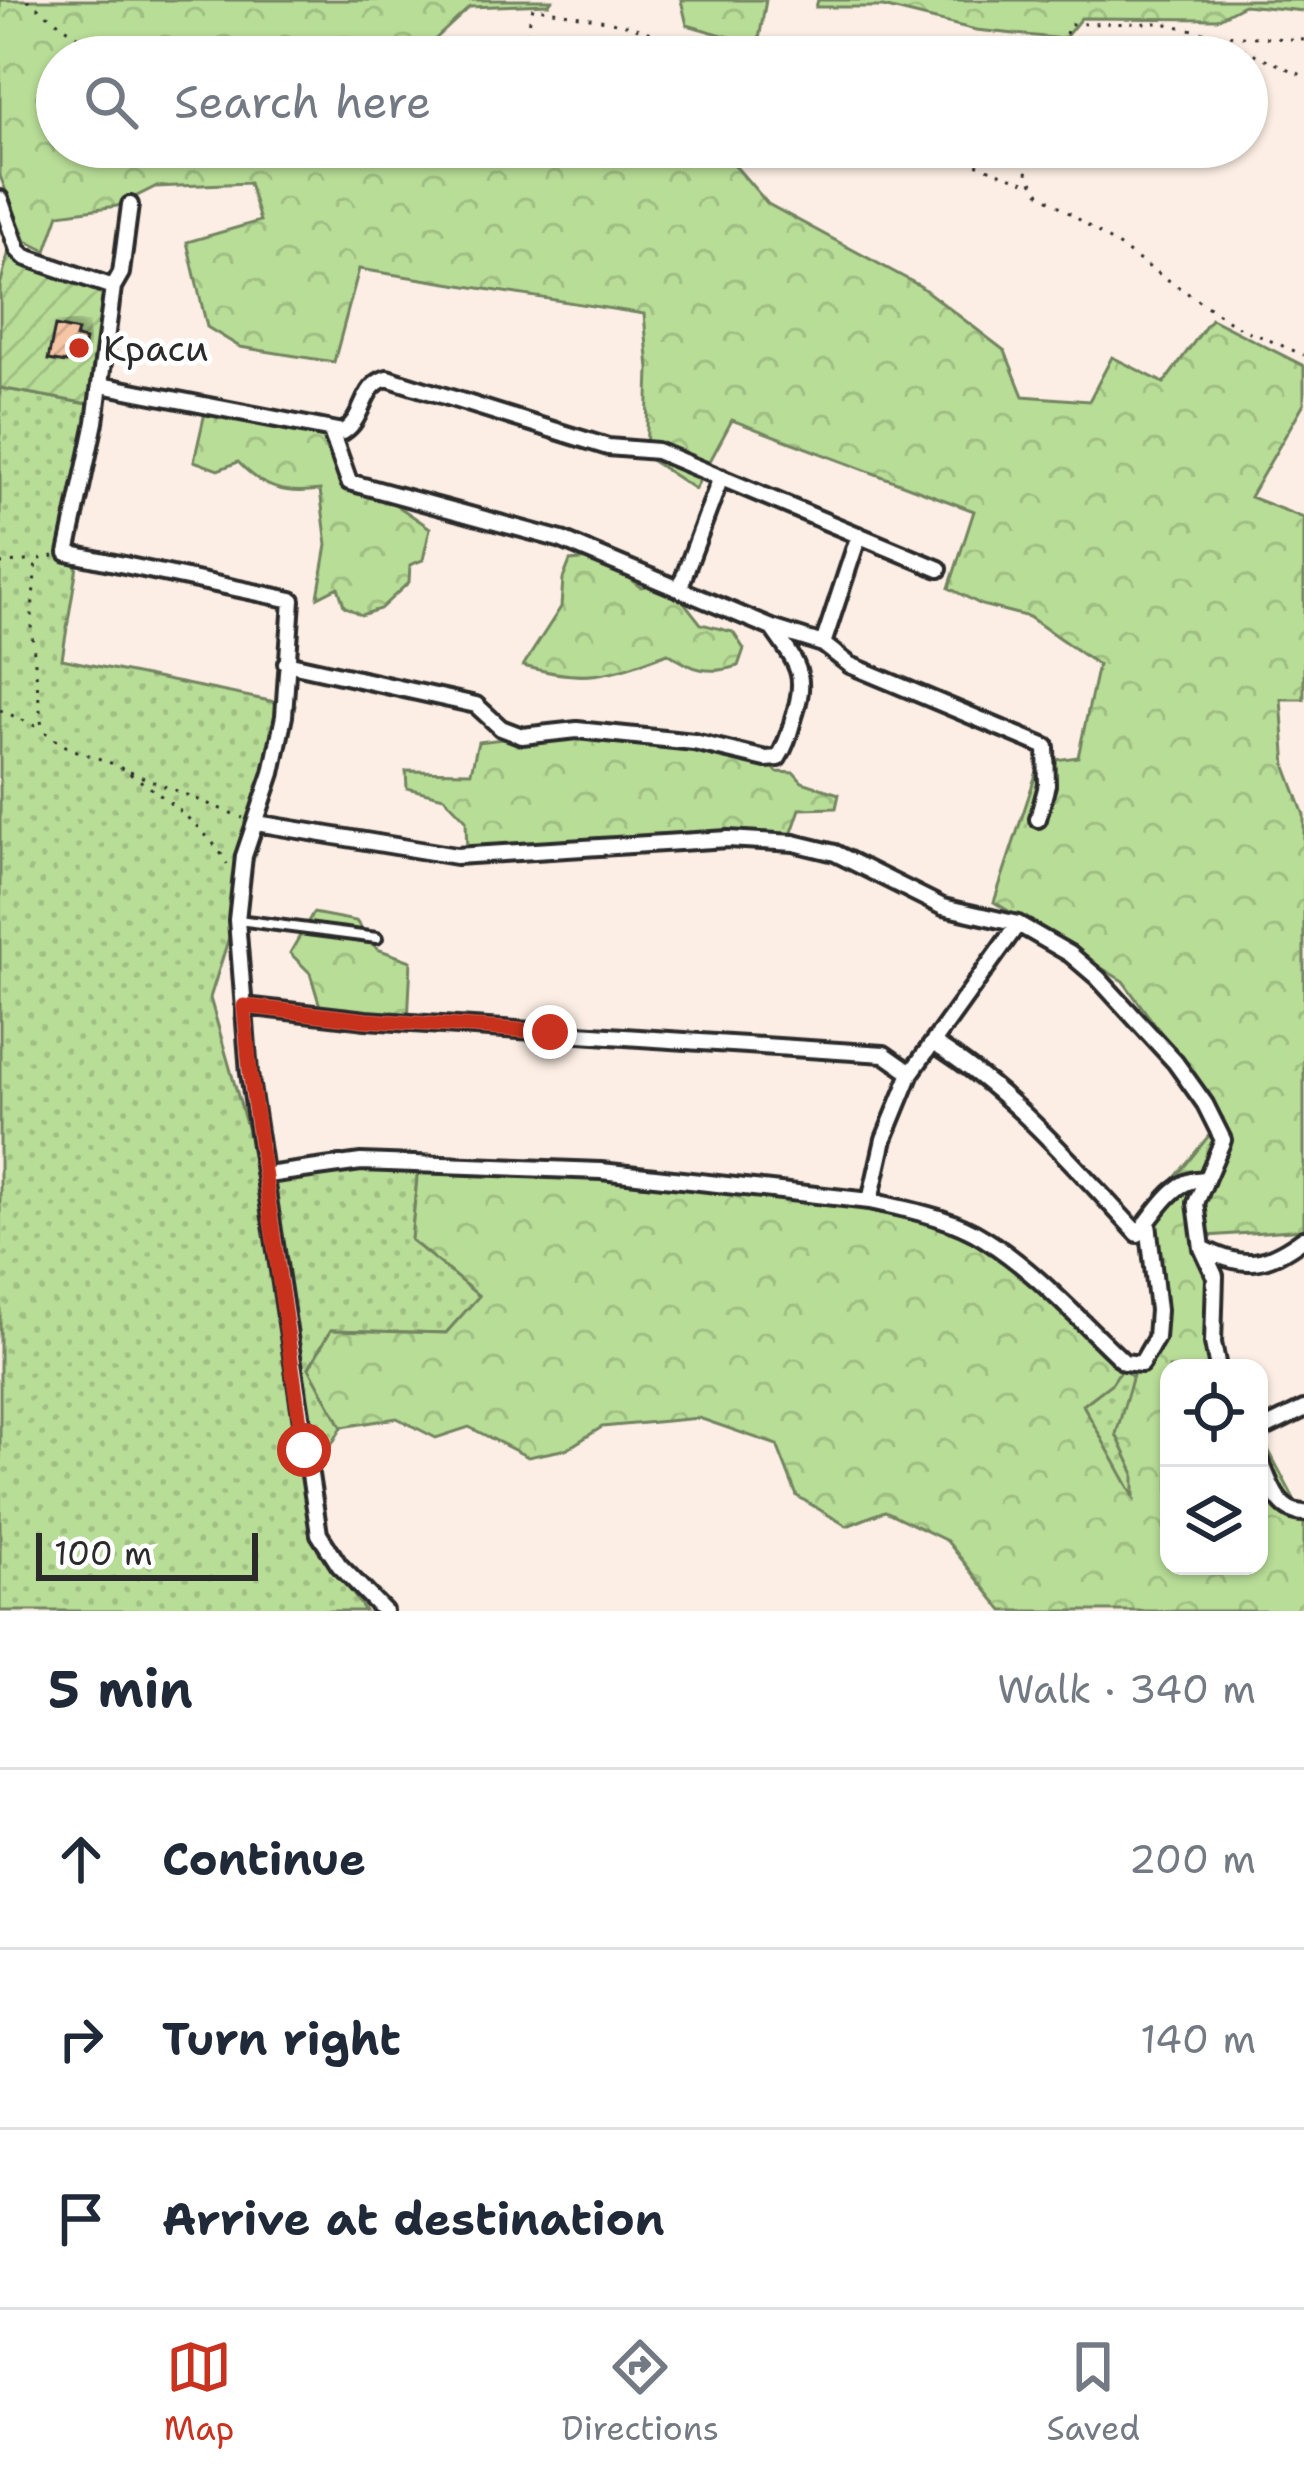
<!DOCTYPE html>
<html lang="en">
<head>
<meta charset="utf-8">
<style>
  body { margin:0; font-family:"Shantell Sans",sans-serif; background:#f6f6f7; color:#1f2937 }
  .controls { position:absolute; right:36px; bottom:36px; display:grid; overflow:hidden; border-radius:24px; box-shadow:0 3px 9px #0004 }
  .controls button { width:108px; height:108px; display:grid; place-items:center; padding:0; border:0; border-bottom:3px solid #e0e1e3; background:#fff; color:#1f2937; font:60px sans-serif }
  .scale { position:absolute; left:36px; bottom:30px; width:222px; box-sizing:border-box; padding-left:12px; border:6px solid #2b2b2b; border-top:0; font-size:33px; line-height:42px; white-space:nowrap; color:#2b2b2b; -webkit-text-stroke:9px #fff; paint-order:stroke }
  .stop { position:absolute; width:36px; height:36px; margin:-27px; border:9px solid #c8321e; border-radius:50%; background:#fff }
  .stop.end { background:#c8321e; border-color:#fff; box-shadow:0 3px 12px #0008 }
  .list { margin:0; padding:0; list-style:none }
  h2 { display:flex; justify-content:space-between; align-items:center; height:156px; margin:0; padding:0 48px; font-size:51px }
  h2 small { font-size:39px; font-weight:400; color:#747a83 }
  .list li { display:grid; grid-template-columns:78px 1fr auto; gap:36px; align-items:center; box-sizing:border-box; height:180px; padding:0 48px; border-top:3px solid #e0e1e3 }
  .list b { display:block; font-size:45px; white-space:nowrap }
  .list em { font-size:39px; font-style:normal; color:#747a83 }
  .icon { flex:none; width:66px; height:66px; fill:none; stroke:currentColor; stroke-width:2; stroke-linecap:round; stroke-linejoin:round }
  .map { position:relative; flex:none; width:1304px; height:1611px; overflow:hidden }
  .search { position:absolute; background:#fff; box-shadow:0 3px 9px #0004; left:36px; right:36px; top:36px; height:132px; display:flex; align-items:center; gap:30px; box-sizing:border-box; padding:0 42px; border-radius:66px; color:#747a83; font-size:45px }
  .sheet { height:696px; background:#fff }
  nav { display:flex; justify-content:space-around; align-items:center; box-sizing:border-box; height:168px; border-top:3px solid #e0e1e3; background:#fff; font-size:33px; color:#747a83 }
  nav a { display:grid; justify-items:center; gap:6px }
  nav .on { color:#c8321e }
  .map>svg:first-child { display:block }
  .grass { fill:url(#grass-dots); stroke:#728461; stroke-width:3 }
  .forest { fill:url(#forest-crowns); stroke:#728461; stroke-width:3 }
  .garden { fill:url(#garden-furrows); stroke:#728461; stroke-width:3 }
  .building { fill:url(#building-hatch); stroke:#2b2b2b; stroke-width:3; filter:url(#shadow) }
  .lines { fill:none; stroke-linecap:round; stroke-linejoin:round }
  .service-casing { stroke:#2b2b2b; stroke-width:16 }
  .minor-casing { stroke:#2b2b2b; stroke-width:22 }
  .path { stroke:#2b2b2b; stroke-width:3; stroke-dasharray:3 9; stroke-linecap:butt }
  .service { stroke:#fff; stroke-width:8 }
  .minor { stroke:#fff; stroke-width:14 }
  .route { stroke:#c8321e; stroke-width:15 }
  .poi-dot { fill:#c8321e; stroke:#fff; stroke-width:4.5 }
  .labels { text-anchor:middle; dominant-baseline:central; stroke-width:10; stroke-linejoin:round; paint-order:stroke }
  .poi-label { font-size:36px; fill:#2b2b2b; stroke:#fff; text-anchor:start }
</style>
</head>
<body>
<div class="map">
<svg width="1304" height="1611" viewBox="0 0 1304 1611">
  <defs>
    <pattern id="grass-dots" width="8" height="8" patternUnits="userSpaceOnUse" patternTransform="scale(3)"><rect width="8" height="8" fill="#b8dd97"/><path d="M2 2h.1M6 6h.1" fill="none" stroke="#9ebe82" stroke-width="1.8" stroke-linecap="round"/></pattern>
    <pattern id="forest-crowns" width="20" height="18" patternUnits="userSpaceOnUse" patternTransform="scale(3)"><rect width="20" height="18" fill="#b8dd97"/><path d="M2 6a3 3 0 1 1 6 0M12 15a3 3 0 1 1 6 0" fill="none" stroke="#9ebe82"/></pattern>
    <pattern id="garden-furrows" width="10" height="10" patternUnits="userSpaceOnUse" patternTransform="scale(3)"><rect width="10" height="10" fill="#b8dd97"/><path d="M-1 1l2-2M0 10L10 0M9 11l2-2" fill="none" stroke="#9ebe82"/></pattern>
    <pattern id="building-hatch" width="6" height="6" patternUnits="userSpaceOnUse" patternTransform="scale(3)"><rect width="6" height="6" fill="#f6c5a5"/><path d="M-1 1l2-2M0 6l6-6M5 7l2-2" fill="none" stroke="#d3a98e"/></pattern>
    <filter id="shadow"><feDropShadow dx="7" dy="-7" stdDeviation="6" flood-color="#0004"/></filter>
  </defs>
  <rect width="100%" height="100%" fill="#fceee4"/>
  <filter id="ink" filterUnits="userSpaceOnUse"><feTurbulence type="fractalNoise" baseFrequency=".00833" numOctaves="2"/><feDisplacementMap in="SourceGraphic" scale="24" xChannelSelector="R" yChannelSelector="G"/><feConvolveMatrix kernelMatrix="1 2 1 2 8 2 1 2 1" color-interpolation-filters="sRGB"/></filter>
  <g filter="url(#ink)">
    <!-- grass -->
    <path class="grass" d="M0,388L94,405L63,560L77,566L62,659L295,706L270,806L210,998L254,1152L286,1172L361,1162L418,1168L411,1240L480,1296L446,1333L331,1330L309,1367L342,1427L309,1483L321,1549L365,1611H0Z
      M1122,1368L1132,1377L1134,1420L1169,1566L1129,1588L1099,1436L1083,1405L1111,1383Z"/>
    <!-- forest -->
    <path class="forest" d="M0,0H552L549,4L470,7L416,57H57V147H432L440,160L585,153L725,154L768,204L920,286L1005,351L1023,396L1089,401L1112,357L1164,383L1211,319L1304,366V403L1250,497L1304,518V699H1281L1286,767L1304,815V1229L1208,1236L1213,1343L1226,1368H1169V1566H1259V1432L1304,1518V1611H1003L947,1541L885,1511L847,1526L797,1496L777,1445L699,1418L602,1427L567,1449L528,1457L469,1427L436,1438L397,1418L342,1427L309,1368L331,1330L446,1333L479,1296L411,1240L418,1168L621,1177L846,1206L952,1228L1015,1271L1122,1368L1112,1383L1083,1405L1134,1497V1472L1116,1434L1138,1358L1158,1310L1146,1214L1223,1118L1123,981L994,902L1040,762L1078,757L1098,665L1029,617L982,605L949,588L974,511L732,420L695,489L646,457L649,369L644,314L359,269L334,362L240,347L207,327L187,242L260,221L249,183L155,187L117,206L59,214L46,251L26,241L0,176Z
      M681,0H766L758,45L687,25Z
      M818,0H1304V11L1244,5L1217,19L1081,18L1064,39L976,30L883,7H816Z
      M207,404L331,431L349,482L389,500L430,528L423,560L410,565L409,582L380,609L361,615L344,606L338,587L318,597L327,545L320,490C283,495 263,488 238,462L218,470L194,461Z
      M603,558L640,587L669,583L701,624L733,632L744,649L738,666C709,675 692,670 668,653C607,676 587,683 523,666L561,607L563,579L570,561Z
      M577,730L766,759L777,772L794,773L802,782L839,794L836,808L800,809L791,835L467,855L466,820L444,797L407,788L406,771L471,772L478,742Z
      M313,913L356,921L377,949L411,961L408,1023L322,1013L310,973L290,953Z"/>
    <!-- garden -->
    <path class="garden" d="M10,247L109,289L94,405L0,388V286Z"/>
    <!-- building -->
    <path class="building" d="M55,326L78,331L76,338L85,340L81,358L68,355L66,363L48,360Z"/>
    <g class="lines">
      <!-- service casing -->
      <g class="service-casing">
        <path id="service" d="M238,920L377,938"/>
      </g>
      <!-- minor casing -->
      <g class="minor-casing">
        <path id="minor" d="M0,199L18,250L25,257L113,287L95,422L67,553L292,600L284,716L272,773L244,856L237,920L249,1073L319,1534L339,1565L384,1611
          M113,287L121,273L130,205
          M101,385L343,432C366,418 360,386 387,378L608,447L657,451L939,569
          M331,431L349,482L562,540L772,628L823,644L850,665L1046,747L1047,785L1038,819
          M680,587L721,477
          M823,644L859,535
          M286,663L476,705L501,728L522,736L577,730L694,742L766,759L778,758C786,746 789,734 793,720C808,675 799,666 772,628
          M256,823L456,856L728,839L794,843L835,853L943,907L1018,924L1070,954L1098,978L1175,1062L1205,1104L1223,1140L1196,1203L1202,1248L1215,1276L1213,1343L1218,1368
          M245,1006L366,1020L884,1054L911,1073L1018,924
          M933,1043C1013,1092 1075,1167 1138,1234C1156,1213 1175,1175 1206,1180
          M267,1175L361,1162L601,1171L870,1201L884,1139L911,1073
          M870,1201C909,1210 951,1217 985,1239C1036,1271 1079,1320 1124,1362L1141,1364L1156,1338L1158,1310L1148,1223
          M1202,1248C1245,1270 1266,1266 1304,1238
          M1259,1431L1304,1409
          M1259,1457C1269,1479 1276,1513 1304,1513"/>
      </g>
      <!-- path -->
      <path class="path" d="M27,0L79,37L150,57
        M1304,40L1209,34L1304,76
        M521,57L533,7L626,25L726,57
        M948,57L953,41
        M1059,57L1069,24L1163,23L1207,33
        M945,147L962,159L1030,184
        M1031,147L1027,174L1040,193L1236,326L1304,355
        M745,159L748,147
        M54,556L36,560L31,625L42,729C69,756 95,752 124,770C153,788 213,833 227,864
        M0,564L34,560
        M0,710L42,729
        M130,772L243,818"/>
      <!-- service -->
      <use href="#service" class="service"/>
      <!-- minor -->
      <use href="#minor" class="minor"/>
    </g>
  </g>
  <g class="lines" filter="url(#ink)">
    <!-- route -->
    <path class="route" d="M304,1450L250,1073L244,1006L366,1020L550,1032"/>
  </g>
  <!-- markers -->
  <circle class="poi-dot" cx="79" cy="348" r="12"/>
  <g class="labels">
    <!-- poi labels -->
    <g class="poi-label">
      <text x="103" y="348">Краси</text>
    </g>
  </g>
</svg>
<div class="controls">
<button><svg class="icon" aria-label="locate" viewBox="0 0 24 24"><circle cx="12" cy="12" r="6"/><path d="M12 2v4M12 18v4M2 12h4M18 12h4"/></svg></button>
<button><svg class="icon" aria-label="layers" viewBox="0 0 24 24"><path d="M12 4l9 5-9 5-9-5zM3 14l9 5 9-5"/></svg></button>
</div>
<div class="scale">100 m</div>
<div class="stop" style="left:304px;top:1450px"></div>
<div class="stop end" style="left:550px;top:1032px"></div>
<div class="search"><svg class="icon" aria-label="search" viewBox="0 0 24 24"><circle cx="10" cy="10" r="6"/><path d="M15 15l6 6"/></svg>Search here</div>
</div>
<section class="sheet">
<h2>5 min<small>Walk · 340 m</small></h2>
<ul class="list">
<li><svg class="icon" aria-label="ahead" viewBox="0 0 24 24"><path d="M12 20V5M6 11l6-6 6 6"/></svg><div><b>Continue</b></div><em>200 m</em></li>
<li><svg class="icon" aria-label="right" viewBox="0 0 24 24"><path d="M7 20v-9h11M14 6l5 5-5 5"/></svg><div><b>Turn right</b></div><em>140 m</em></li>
<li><svg class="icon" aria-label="arrive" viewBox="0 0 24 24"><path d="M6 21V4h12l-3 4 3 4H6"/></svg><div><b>Arrive at destination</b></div></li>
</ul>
</section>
<nav>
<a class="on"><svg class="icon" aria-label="map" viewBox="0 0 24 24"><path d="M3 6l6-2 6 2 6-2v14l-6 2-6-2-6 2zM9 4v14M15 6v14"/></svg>Map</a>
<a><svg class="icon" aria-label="directions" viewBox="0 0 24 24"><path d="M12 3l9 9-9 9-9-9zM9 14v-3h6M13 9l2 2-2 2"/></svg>Directions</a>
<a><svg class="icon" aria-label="saved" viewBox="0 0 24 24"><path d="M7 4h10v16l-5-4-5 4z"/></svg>Saved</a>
</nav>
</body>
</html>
